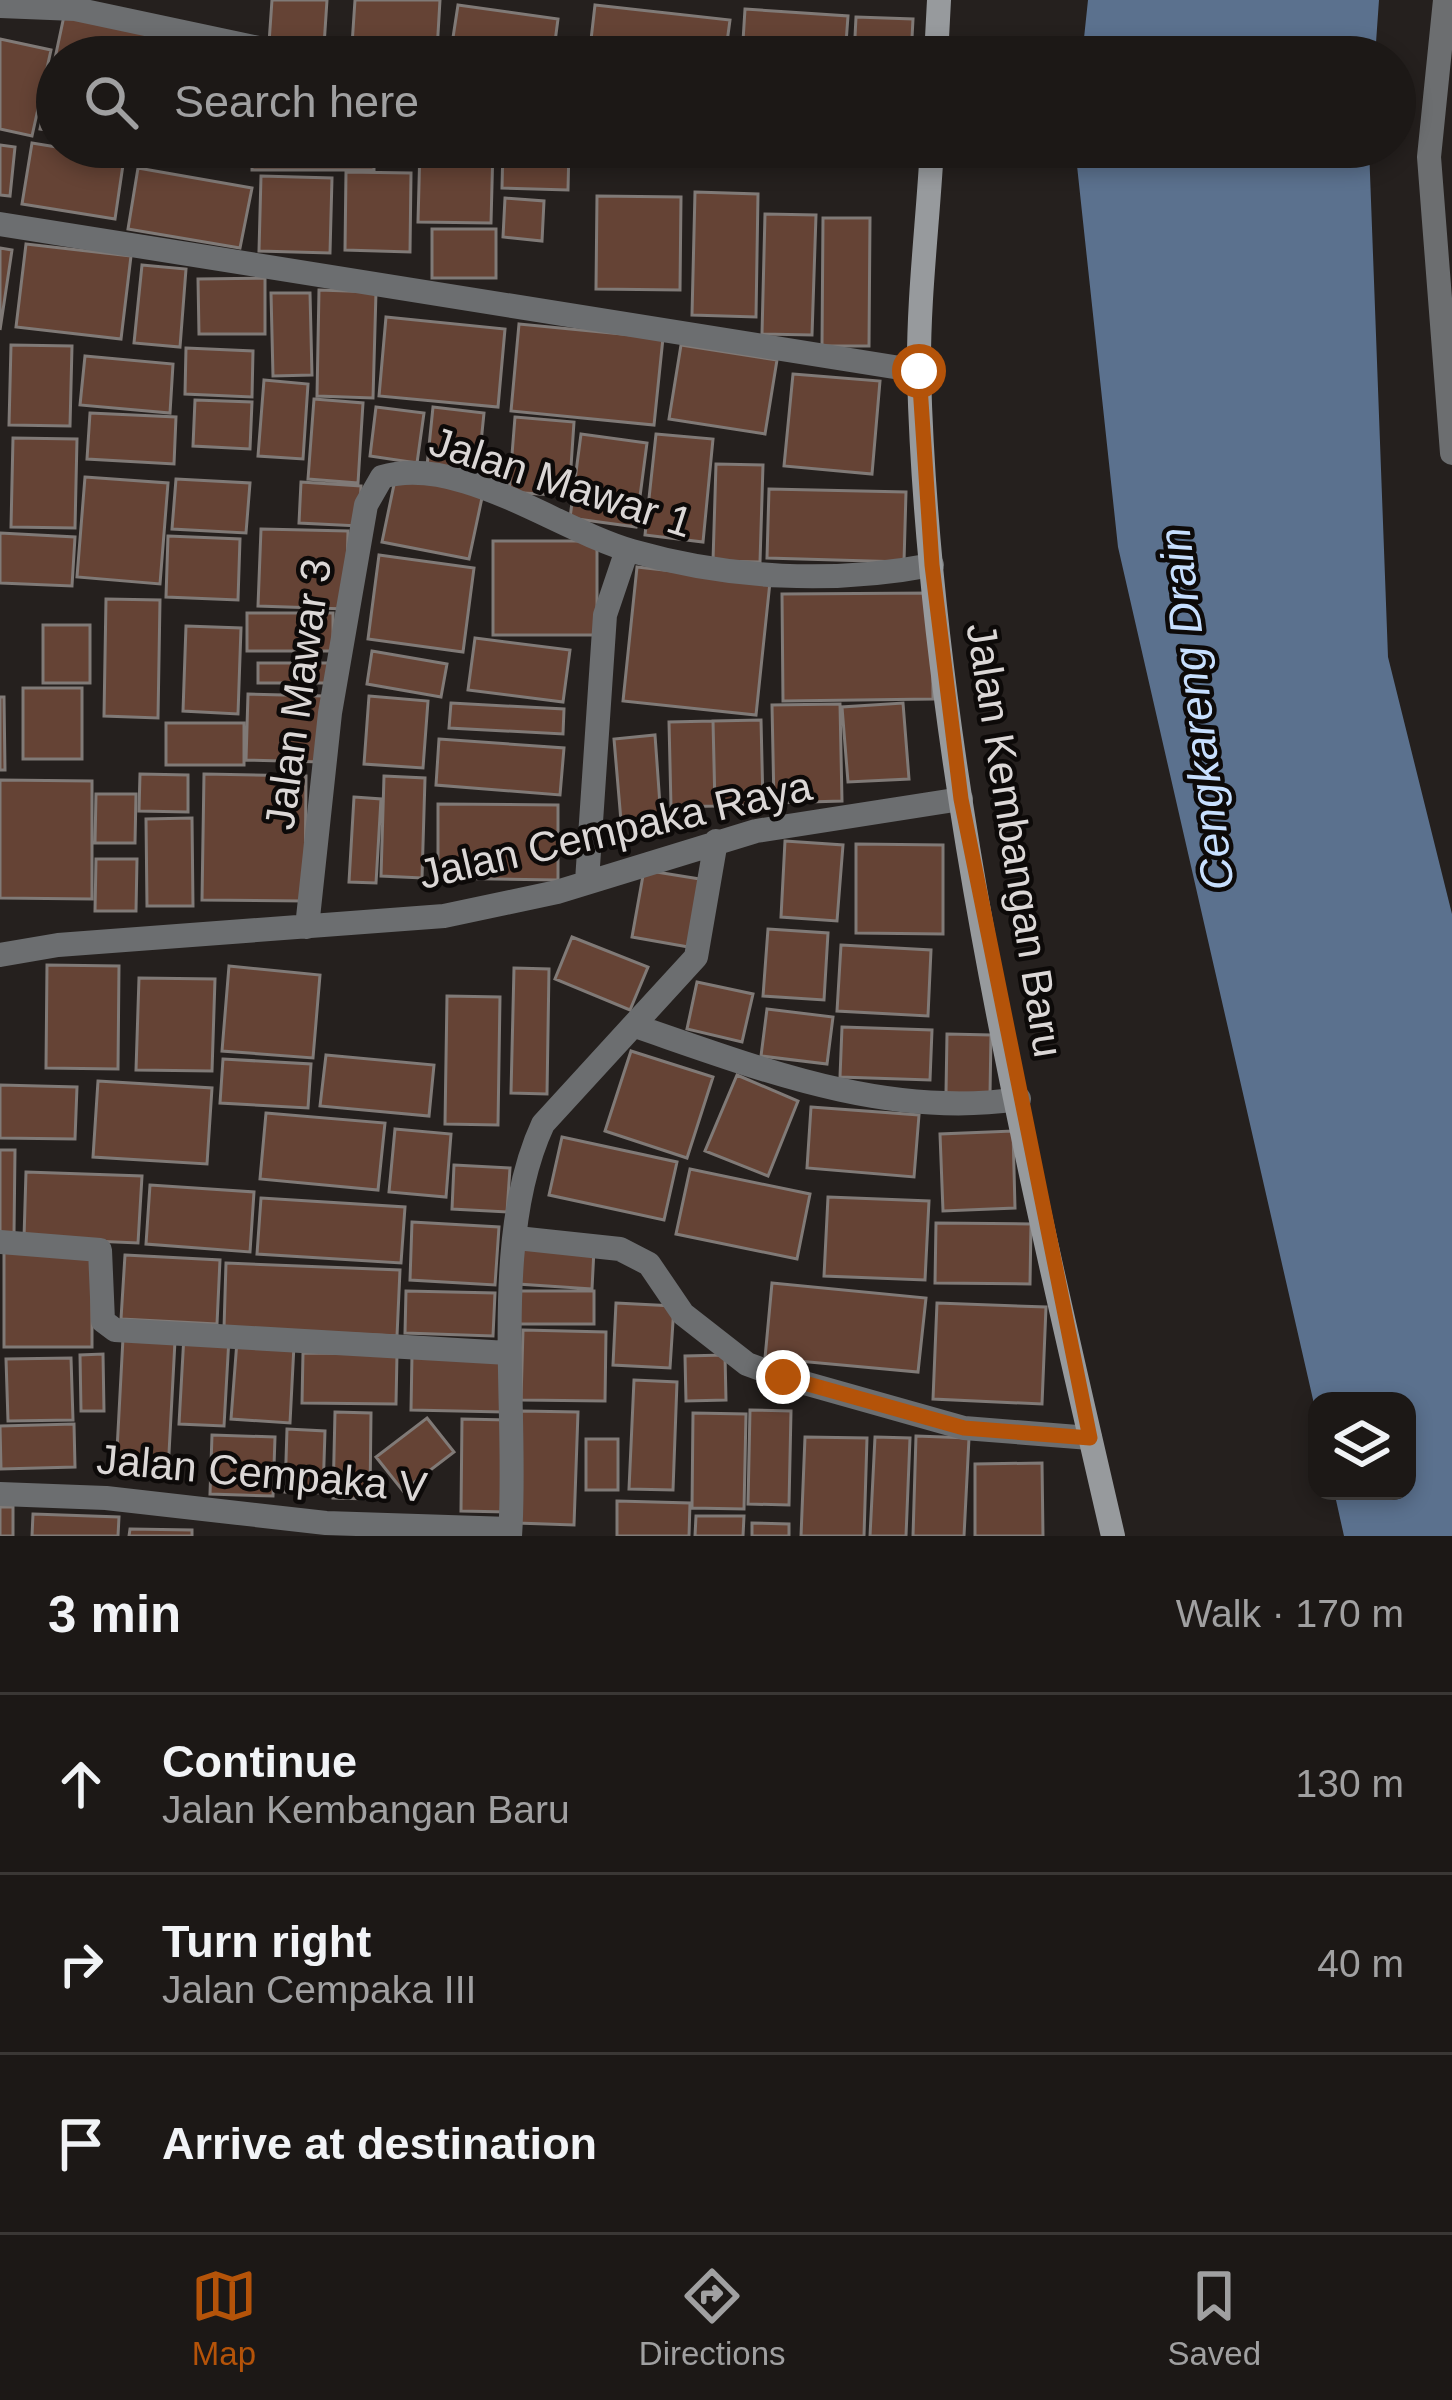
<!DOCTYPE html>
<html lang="en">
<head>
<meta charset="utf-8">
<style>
  body { margin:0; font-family:Helvetica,sans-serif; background:#25211f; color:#f1f3f6 }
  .controls { position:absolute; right:36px; bottom:36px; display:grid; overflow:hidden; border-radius:24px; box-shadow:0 6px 18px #0003 }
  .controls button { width:108px; height:108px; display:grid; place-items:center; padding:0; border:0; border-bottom:3px solid #3a3735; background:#1c1816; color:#f1f3f6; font:60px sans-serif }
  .stop { position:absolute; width:36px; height:36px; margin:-27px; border:9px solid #b45309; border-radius:50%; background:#fff }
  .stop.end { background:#b45309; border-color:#fff; box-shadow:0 3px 12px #0008 }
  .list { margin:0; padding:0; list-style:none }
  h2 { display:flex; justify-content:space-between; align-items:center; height:156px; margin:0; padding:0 48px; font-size:51px }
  h2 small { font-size:39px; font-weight:400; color:#a0a0a1 }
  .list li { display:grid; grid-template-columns:78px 1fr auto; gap:36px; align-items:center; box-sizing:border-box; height:180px; padding:0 48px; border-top:3px solid #3a3735 }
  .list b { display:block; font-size:45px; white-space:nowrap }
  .list p { margin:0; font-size:39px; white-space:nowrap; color:#a0a0a1 }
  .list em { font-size:39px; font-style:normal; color:#a0a0a1 }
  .icon { flex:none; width:66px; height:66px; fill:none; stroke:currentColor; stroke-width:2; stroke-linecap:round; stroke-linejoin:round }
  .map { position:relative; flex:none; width:1452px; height:1536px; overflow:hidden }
  .search { position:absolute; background:#1c1816; box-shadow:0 6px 18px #0003; left:36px; right:36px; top:36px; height:132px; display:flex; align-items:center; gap:30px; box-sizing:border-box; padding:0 42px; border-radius:66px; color:#a0a0a1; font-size:45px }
  .sheet { height:696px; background:#1c1816 }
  nav { display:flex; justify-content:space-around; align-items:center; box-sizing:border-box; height:168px; border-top:3px solid #3a3735; background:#1c1816; font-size:33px; color:#a0a0a1 }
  nav a { display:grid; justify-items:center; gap:6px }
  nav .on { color:#b45309 }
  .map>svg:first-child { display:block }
  .water { fill:#5b718e }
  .building { fill:#654335; stroke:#807a77; stroke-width:3 }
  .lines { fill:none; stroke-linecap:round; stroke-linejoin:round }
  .street { stroke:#6c6e70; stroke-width:24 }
  .secondary { stroke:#979a9d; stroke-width:24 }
  .route { stroke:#b45309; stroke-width:15 }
  .labels { text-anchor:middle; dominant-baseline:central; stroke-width:9; stroke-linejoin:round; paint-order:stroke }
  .street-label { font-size:42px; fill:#dbd7d6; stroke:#0d0a09 }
  .water-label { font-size:45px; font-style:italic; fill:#c7dffe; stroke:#0d0a09 }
</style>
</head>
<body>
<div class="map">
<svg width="1452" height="1536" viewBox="0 0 1452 1536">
  <rect width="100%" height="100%" fill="#25201e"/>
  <!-- water -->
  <path class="water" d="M1088,0H1379L1375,57H1082Z
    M1075,147H1369L1388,657L1452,914V1536H1344L1334,1491H1407V1401H1317V1417L1118,547Z"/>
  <!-- building -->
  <path class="building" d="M272,0H327L324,46L269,43Z
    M355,0H440L437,51L352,45Z
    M458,5L558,19L553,57H450Z
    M595,5L730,20L725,57H589Z
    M745,9L848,16L845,57H742Z
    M64,16L151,34L146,57H57V132L40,129Z
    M856,17L913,19L911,57H854Z
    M0,39L51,50L32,136L0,129Z
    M160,45L218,52L217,57H159Z
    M32,143L124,158L115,219L22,204Z
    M0,145L15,147L10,196L0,195Z
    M209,147H239L235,166L206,161Z
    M252,147H374V170H252Z
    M420,147H493L491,223L418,222Z
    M503,147H569L568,190L502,188Z
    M138,168L252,188L240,248L128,229Z
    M346,172L411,173L410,252L345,250Z
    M261,176L332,178L330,253L259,251Z
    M695,192L758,194L756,317L692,315Z
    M597,196L681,197L680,290L596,289Z
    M505,198L544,201L542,241L503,237Z
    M765,214L816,215L812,335L762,334Z
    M823,218H870L869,346H822Z
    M432,229H496V278H432Z
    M26,244L131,256L121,339L16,327Z
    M0,248L12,250L0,330Z
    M142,265L186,269L180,347L134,343Z
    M265,278V334H199L198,279Z
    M319,290L376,292L373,398L317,396Z
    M271,293H310L312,375L273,376Z
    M386,317L505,329L498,407L379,396Z
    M519,324L663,338L654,425L511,411Z
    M11,345L72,346L70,426L9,425Z
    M681,345L777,360L765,434L669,419Z
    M186,348L253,351L252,397L185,394Z
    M85,356L173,364L170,413L80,405Z
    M793,374L880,381L872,474L784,466Z
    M264,380L308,384L303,459L258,456Z
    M314,399L363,403L358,483L308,479Z
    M195,400L252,402L250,449L193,446Z
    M376,407L424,413L417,463L370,456Z
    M433,407L484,413L478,472L427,466Z
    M90,413L176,417L174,464L87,459Z
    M515,417L574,422L569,496L509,492Z
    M581,434L647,443L636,527L570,518Z
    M656,434L713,439L703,542L645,535Z
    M13,438L77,439L75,528L11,527Z
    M716,464L763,465L760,562L713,561Z
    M396,475L483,493L469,559L382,542Z
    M85,477L168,483L160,584L77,577Z
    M176,479L250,483L246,533L172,529Z
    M301,482L361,486L359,526L299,523Z
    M769,489L906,492L904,562L767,558Z
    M261,529L348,531L346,609L258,606Z
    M0,533L75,537L72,586L0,583Z
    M168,536L240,539L238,600L166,597Z
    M493,541H597V635H493Z
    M379,555L474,568L463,652L368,639Z
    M637,567L770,582L756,715L623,701Z
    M932,593L933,699L783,701L782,594Z
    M106,599L160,600L158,718L104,716Z
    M247,613H333V651H247Z
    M43,625H90V683H43Z
    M186,626L241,628L238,714L183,711Z
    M475,638L570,650L563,702L468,690Z
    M372,651L447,664L441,697L367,684Z
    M258,663H331V683H258Z
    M23,688H82V759H23Z
    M248,694L323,696L321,762L246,760Z
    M369,696L428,701L423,768L364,764Z
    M0,697H4L5,770H0Z
    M451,703L564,709L563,734L449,728Z
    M903,703L909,779L848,782L842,707Z
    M840,704L842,801L774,803L772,705Z
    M761,720L763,805L715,806L713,721Z
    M713,721L715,806L671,807L669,722Z
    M166,723H244V765H166Z
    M655,735L661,819L621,821L614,739Z
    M439,739L564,748L560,795L436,785Z
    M140,774L188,775V812L139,811Z
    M204,774L306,776L305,901L202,900Z
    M384,776L425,778L422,878L381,876Z
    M0,780L92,781V899L0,898Z
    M96,794H136L135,843H95Z
    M354,797L381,799L376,883L349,882Z
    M438,804L558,805V880L438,878Z
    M192,818L193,906H147L146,819Z
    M785,841L843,845L837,921L781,917Z
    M856,844L943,845V934L856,933Z
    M96,859H137L136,911H95Z
    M644,870L706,880L694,948L632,937Z
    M768,929L828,933L824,1000L763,996Z
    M572,937L648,967L630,1010L555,979Z
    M841,945L931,950L928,1016L837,1011Z
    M47,965L119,966L118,1069L46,1068Z
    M229,966L320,975L313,1058L222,1051Z
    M514,968L549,969L547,1094L511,1093Z
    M139,978L215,979L212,1071L136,1070Z
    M697,982L753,994L742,1042L687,1029Z
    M447,996L500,997L498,1125L445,1124Z
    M767,1009L833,1017L827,1064L761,1056Z
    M842,1027L932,1030L930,1080L840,1077Z
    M947,1034L991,1035L990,1094L946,1093Z
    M631,1051L713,1077L687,1158L605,1131Z
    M326,1055L434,1065L429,1116L320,1106Z
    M223,1059L311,1064L308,1108L220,1103Z
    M737,1075L798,1101L768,1176L705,1151Z
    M98,1081L212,1088L207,1164L93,1157Z
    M0,1085L77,1087L75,1139L0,1138Z
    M811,1107L919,1115L914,1177L807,1168Z
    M266,1113L385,1123L378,1190L260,1179Z
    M395,1129L451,1134L446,1197L389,1192Z
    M1013,1131L1015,1208L943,1211L940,1134Z
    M562,1137L677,1162L664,1220L549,1195Z
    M0,1150H15L14,1234H0Z
    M454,1165L510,1168L507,1212L452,1209Z
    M690,1169L810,1194L797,1259L676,1234Z
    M26,1172L142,1176L138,1243L24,1238Z
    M150,1185L254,1192L250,1252L146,1244Z
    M828,1197L929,1201L925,1280L824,1276Z
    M261,1198L405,1207L401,1263L257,1254Z
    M412,1222L499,1227L495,1285L410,1280Z
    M936,1223L1031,1224L1030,1284L935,1283Z
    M520,1245L594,1249L592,1289L518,1284Z
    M4,1250H92V1347H4Z
    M125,1255L220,1260L217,1324L121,1319Z
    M226,1263L400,1270L397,1336L224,1328Z
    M772,1283L926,1298L918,1372L765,1358Z
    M406,1291L495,1293L493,1336L405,1333Z
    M518,1291H594V1324H518Z
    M616,1303L674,1306L670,1368L613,1365Z
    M937,1303L1046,1307L1042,1404L933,1399Z
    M523,1330L606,1332L605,1401L521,1400Z
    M184,1335L229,1338L224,1426L179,1424Z
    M123,1338L175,1341L168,1472L116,1469Z
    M237,1341L294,1345L290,1423L231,1419Z
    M303,1353L397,1354L396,1404L302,1403Z
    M103,1354L104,1411H81L80,1355Z
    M412,1355L504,1359L503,1412L411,1410Z
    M725,1355L726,1400L686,1401L685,1356Z
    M71,1358L73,1420L8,1421L6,1359Z
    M634,1380L677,1382L673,1490L629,1489Z
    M750,1410L791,1411L789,1505L748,1504Z
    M521,1411L578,1412L574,1525L517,1523Z
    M335,1412L371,1413L370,1499L333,1498Z
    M693,1413L746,1414L744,1509L692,1508Z
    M427,1418L454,1452L403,1491L376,1457Z
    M462,1419L508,1420L507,1512L461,1511Z
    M74,1424L75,1467L1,1469L0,1426Z
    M287,1429L325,1431L323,1493L285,1492Z
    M212,1435L275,1437L273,1496L210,1494Z
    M916,1436L969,1438L964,1536H913Z
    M805,1437L867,1438L864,1536H801Z
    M875,1437L910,1438L906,1536H870Z
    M586,1439H618V1490H586Z
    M1042,1463L1043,1536H975V1464Z
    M617,1501L690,1503L689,1536H617Z
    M0,1507H13V1536H0Z
    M33,1514L119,1517L118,1536H32Z
    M696,1516H744L743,1536H695Z
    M752,1523L789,1524V1536H752Z
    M130,1529L192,1530V1536H129Z"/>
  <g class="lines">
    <!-- street -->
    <path class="street" d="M1445,0L1429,157L1452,453
      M0,6L75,9L301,57
      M872,147L931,152
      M0,224L919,371
      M587,881L605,615L627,550
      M307,927L330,713L366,505L382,477C459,454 560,531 632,551C730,579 833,584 932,565
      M0,955L58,945L444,916L557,892L756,831L961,799
      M635,1026C758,1068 886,1119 1019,1099
      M517,1238L620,1249L649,1264L683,1314L747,1364L783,1377L964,1428L1090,1438
      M0,1242L100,1250L103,1321L115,1330L508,1353
      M0,1494L106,1498L326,1523L510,1529
      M510,1536C519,1410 489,1240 543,1124L696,957L716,841"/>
    <!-- secondary -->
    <path class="secondary" d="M936,57L939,0
      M932,147C928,222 918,299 919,374C929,755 1027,1164 1113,1536"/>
  </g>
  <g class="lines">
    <!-- route -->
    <path class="route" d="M783,1377L964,1428L1090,1438L961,799L932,565L919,371"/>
  </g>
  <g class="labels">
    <!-- street labels -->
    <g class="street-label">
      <text transform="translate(561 482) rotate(18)">Jalan Mawar 1</text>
      <text transform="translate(298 694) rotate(-82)">Jalan Mawar 3</text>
      <text transform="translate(615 830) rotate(-13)">Jalan Cempaka Raya</text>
      <text transform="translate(1015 840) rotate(81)">Jalan Kembangan Baru</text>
      <text transform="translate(262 1473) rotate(5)">Jalan Cempaka V</text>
    </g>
    <!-- water labels -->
    <g class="water-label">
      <text transform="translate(1196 709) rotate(-97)">Cengkareng Drain</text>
    </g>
  </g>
</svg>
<div class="controls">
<button><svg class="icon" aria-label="layers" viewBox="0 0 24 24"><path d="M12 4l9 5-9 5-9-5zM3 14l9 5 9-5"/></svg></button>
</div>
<div class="stop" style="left:919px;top:371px"></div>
<div class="stop end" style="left:783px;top:1377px"></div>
<div class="search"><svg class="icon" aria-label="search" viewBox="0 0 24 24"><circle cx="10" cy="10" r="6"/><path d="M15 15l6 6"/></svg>Search here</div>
</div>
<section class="sheet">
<h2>3 min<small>Walk · 170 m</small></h2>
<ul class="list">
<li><svg class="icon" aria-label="ahead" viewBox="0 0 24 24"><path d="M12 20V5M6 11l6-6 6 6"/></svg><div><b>Continue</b><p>Jalan Kembangan Baru</p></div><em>130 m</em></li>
<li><svg class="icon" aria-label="right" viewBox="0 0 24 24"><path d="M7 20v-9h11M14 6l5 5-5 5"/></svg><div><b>Turn right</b><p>Jalan Cempaka III</p></div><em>40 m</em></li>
<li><svg class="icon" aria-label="arrive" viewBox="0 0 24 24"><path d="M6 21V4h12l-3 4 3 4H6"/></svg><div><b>Arrive at destination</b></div></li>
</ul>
</section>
<nav>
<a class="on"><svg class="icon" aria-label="map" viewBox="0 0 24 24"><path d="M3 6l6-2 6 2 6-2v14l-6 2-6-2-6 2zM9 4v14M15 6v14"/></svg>Map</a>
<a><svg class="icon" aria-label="directions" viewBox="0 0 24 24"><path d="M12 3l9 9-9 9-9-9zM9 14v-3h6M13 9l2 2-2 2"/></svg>Directions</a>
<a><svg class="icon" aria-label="saved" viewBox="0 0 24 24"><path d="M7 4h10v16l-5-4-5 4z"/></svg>Saved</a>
</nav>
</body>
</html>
